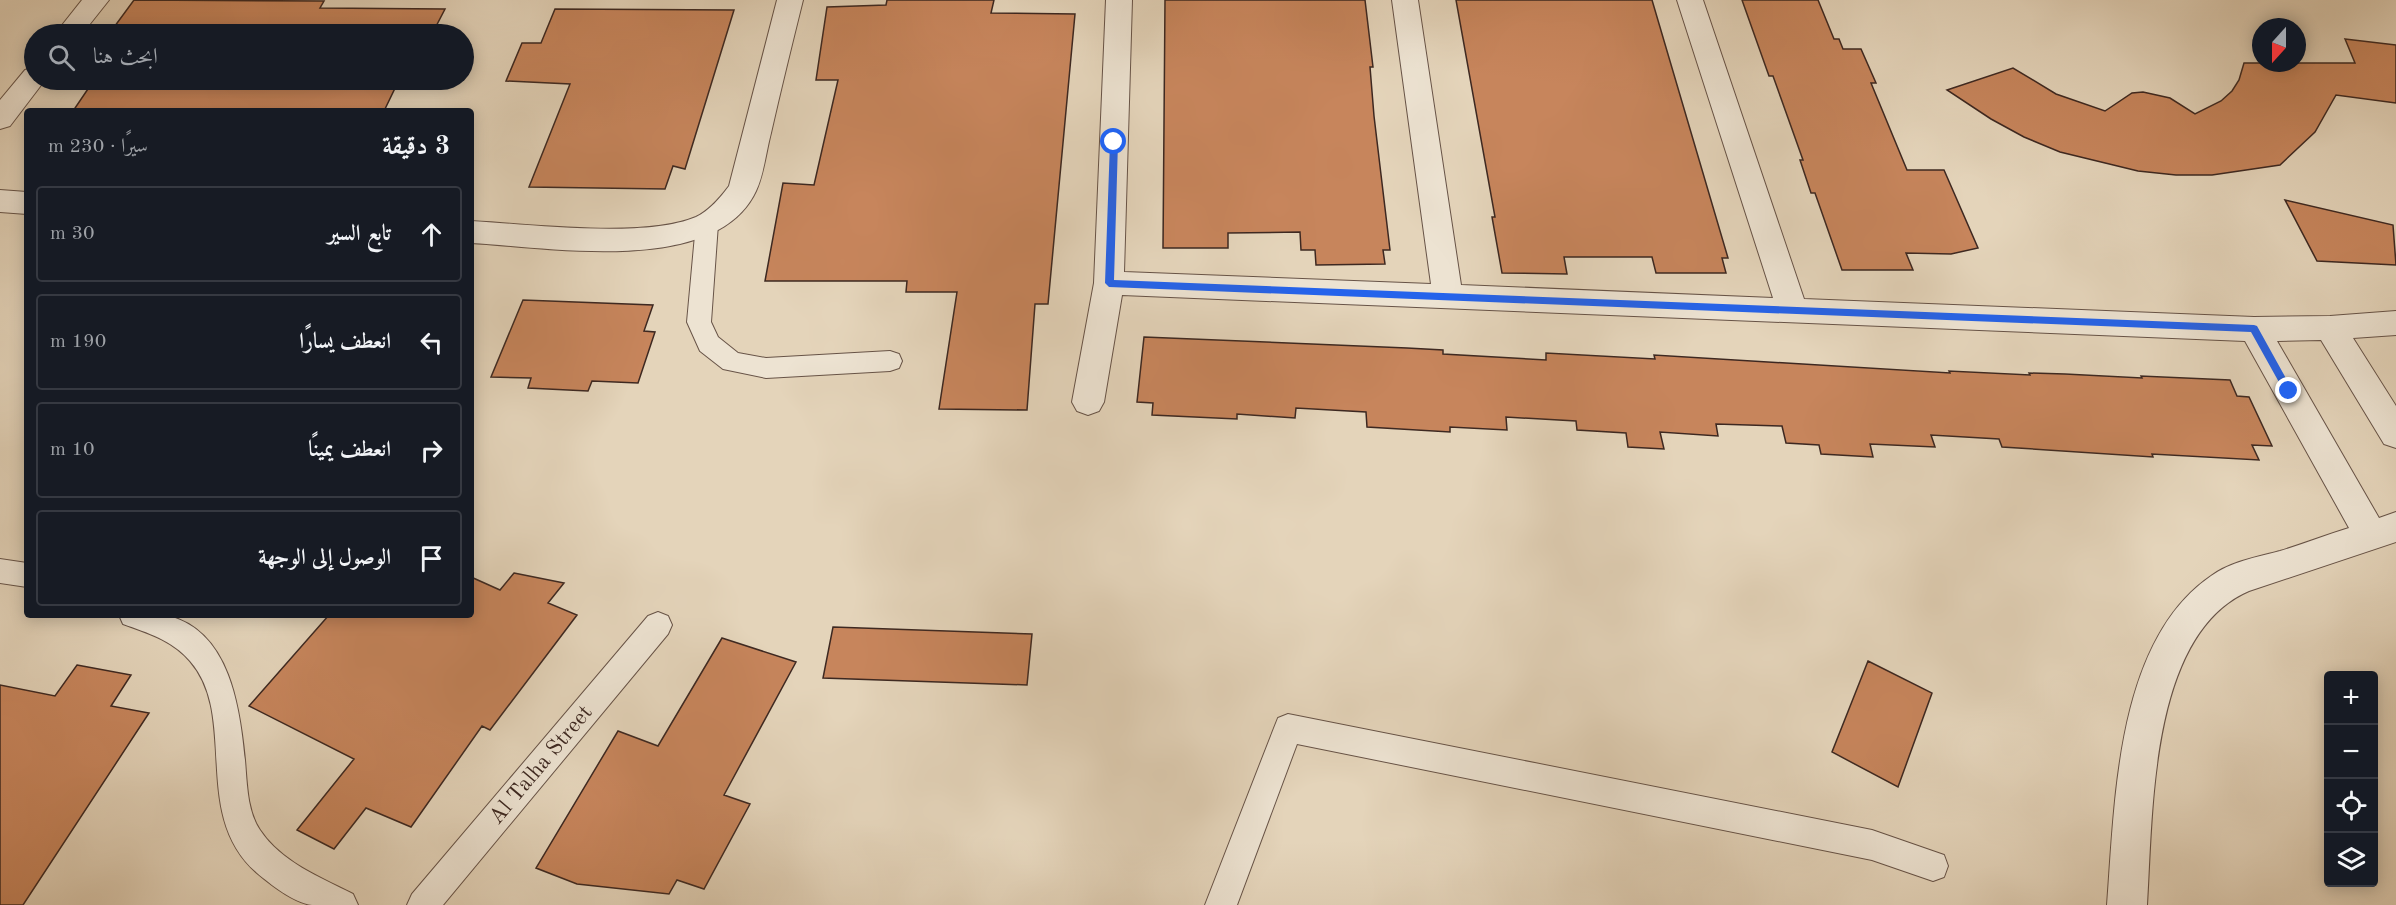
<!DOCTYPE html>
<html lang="ar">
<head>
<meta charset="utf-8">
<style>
  body { margin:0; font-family:"Old Standard TT",Amiri,serif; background:#242831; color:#f1f3f6; direction:rtl }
  .controls { position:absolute; right:18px; bottom:18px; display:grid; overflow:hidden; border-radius:6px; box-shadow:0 3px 15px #0003 }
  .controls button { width:54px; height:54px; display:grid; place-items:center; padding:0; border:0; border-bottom:2px solid #363941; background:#171b24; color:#f1f3f6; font:30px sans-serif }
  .compass { position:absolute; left:2252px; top:18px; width:54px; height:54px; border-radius:50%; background:#171b24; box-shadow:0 3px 15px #0003; rotate:201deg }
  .stop { position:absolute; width:18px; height:18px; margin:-14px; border:4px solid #2563eb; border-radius:50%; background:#fff }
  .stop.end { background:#2563eb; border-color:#fff; box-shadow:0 2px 6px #0008 }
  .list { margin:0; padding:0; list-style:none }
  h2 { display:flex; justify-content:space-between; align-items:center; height:78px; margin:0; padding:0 24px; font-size:26px }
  h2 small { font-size:20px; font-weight:400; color:#9ea1a6 }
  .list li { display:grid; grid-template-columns:39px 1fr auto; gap:18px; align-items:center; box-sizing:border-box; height:96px; margin:0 12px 12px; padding:0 12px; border:2px solid #363941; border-radius:6px }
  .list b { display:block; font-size:22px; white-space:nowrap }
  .list em { font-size:20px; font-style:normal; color:#9ea1a6 }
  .icon { flex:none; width:33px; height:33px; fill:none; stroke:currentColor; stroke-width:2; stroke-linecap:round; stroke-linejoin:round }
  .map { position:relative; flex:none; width:2396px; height:905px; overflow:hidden; direction:ltr }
  .search { position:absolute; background:#171b24; box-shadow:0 3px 15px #0003; left:24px; top:24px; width:450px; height:66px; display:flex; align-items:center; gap:15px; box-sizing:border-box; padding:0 21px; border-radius:33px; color:#9ea1a6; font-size:22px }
  .panel { position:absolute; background:#171b24; box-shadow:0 3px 15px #0003; left:24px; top:108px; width:450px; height:510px; border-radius:6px; direction:rtl }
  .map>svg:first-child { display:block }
  .building { fill:#c7855c; stroke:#3d2821; stroke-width:1.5 }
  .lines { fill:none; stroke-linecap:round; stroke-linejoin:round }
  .service-casing { stroke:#675347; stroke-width:2 }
  .minor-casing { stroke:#675347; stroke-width:2 }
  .service { fill:#ede3d2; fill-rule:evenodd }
  .minor { fill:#ede3d2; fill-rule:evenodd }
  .route { fill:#2563eb }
  .labels { text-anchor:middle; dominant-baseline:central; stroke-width:6; stroke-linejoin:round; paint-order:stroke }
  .street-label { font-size:22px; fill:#3d2821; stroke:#ede3d2 }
</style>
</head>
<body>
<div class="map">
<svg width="2396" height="905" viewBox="0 0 2396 905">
  <rect width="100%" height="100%" fill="#e4d4ba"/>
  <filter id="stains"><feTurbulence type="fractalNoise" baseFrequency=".00333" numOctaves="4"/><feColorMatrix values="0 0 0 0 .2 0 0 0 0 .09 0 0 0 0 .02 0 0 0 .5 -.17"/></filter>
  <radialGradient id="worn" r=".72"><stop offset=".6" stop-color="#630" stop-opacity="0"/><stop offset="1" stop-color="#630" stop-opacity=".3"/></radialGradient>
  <!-- building -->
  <path class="building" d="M134,0L324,1L320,8L445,9L432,34H109Z
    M887,0H994L991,13L1075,14L1048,304H1035L1027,410L939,409L957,292H906L907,281H765L783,183L814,185L838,80H816L827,7L886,5Z
    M1165,0H1365L1373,67H1370L1374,116L1390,250H1383L1385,264L1316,265L1315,250H1301L1300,232L1228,233V248H1163Z
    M1456,0H1652L1728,258H1722L1726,273H1656L1652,257H1564L1567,274L1502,273L1492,217H1495Z
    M1742,0H1818L1834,39H1839L1843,49H1861L1876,83H1871L1907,170H1944L1978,248L1951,254L1906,253L1913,270H1842L1815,193H1811L1800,160H1803L1773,76H1769Z
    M555,9L734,10L685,169L673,166L665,189L529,187L570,84L506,81L522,43H541Z
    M2345,39L2396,45V103L2336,95L2315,132L2280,165L2212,175H2176L2138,171L2060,152L2024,137L1991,119L1947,90L2013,68L2056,94L2105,111L2132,93L2143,92L2170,98L2195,114L2221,101L2232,91L2239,80L2244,63H2355Z
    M94,80H410H399L384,111H73Z
    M2285,200L2393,225L2396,265L2317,261Z
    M523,300L653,305L644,331L655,332L638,383L592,381L588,391L528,388L531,378L491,377Z
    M1144,337L1407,348L1443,350V354L1546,360V353L1655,359L1654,355L1950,373L1949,371L2030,375L2029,373L2065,374L2142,378L2141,376L2230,380L2237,396L2249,397L2272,446L2252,445L2259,460L2152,454L2153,457L2002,447L1999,439L1931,435L1935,447L1870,444L1873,457L1821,454L1819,445L1786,443L1782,426L1716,424L1718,436L1660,432L1664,449L1628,447L1626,433L1577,430L1576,421L1506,417L1507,430L1450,427V432L1367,427L1366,412L1296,408L1295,418L1237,414V419L1152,415L1153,403L1137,402Z
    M514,573L564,583L548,603L577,615L490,730L482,726L411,827L366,808L334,849L297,830L354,759L249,706L329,615H471V577L500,590Z
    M833,627L1032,634L1027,685L823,678Z
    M722,638L796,662L724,795L750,804L704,889L677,880L669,894L577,884L536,868L618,731L658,746Z
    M1868,661L1932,693L1898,787L1832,752Z
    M77,665L131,675L111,706L149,713L23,905H0V685L55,696Z"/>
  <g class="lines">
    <!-- service casing -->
    <g class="service-casing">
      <path id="service" d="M707,216L715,218L718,224L711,322L718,337L738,353L766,358L890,351L899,354L902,361L899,368L890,371L766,378L723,369L700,351L687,322L696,224L699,218Z
        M0,559L27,563V587L0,583Z
        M658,612L668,616L672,625L668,634L443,905H407L412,894L648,616Z
        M119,615C135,615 155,612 169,616C230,632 240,708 245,760C247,783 247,811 260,830C281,862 320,877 353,894L358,905C343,905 327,905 312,905C294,903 270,884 257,873C190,815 239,717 190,661C172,640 148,633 123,624Z
        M1288,714L1872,830L1944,855L1948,866L1944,877L1933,881L1872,860L1297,744L1237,905H1205L1274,728L1278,718Z"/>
    </g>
    <!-- minor casing -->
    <g class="minor-casing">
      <path id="minor" d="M82,0H109L82,34H55Z
        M777,0H803C792,44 781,89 771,133C766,152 764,174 756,191C716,277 548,247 471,243V221C529,224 644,239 696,217C710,210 720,198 729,186Z
        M1106,0H1132L1124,272L1431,284L1392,0H1418L1461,285L1773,298L1677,0H1703L1804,299L2254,317L2330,316L2396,311V335L2353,338L2396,406V448L2384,444L2321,340L2277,341L2379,518L2396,512V542L2249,591C2149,634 2153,813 2147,905H2107C2115,801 2116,641 2211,576C2230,562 2257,557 2280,551C2303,544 2326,535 2349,528L2245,341L1122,295L1104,402L1099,411L1088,415L1077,411L1072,402L1094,283Z
        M34,67V80H45L10,126L0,129V100L25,70Z
        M0,190L27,192V214L0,212Z"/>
    </g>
    <!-- service -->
    <use href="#service" class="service"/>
    <!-- minor -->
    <use href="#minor" class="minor"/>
  </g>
  <!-- route -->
  <path class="route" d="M1114,139L1118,142L1114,280L2254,325L2257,326L2293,391L2289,394L2285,393L2251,332L1109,287L1105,283L1110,142Z"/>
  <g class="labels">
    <!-- street labels -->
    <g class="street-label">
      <text transform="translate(541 765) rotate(-50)">Al Talha Street</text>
    </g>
  </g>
  <rect width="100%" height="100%" filter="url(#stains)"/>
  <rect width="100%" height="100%" fill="url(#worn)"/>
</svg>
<div class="controls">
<button>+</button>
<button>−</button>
<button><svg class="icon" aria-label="locate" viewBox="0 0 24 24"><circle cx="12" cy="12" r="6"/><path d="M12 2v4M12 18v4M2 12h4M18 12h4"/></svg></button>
<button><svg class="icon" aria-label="layers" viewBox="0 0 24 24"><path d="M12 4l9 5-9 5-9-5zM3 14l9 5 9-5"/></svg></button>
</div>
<svg class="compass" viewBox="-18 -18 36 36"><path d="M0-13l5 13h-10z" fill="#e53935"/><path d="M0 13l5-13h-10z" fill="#9ea1a6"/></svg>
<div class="stop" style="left:1114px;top:142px"></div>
<div class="stop end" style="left:2289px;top:391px"></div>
<div class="search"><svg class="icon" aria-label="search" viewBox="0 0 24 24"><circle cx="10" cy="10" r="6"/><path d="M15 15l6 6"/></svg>ابحث هنا</div>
<section class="panel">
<h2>3 دقيقة<small>سيرًا · 230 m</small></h2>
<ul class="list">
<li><svg class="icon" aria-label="ahead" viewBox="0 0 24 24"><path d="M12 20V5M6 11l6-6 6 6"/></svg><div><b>تابع السير</b></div><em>30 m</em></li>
<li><svg class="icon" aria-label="left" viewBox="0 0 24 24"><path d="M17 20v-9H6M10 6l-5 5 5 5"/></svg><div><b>انعطف يسارًا</b></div><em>190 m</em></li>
<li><svg class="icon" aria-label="right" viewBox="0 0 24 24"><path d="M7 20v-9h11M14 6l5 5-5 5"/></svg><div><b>انعطف يمينًا</b></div><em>10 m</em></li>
<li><svg class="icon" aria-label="arrive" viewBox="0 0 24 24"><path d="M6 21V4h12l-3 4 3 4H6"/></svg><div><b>الوصول إلى الوجهة</b></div></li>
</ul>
</section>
</div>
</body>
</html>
